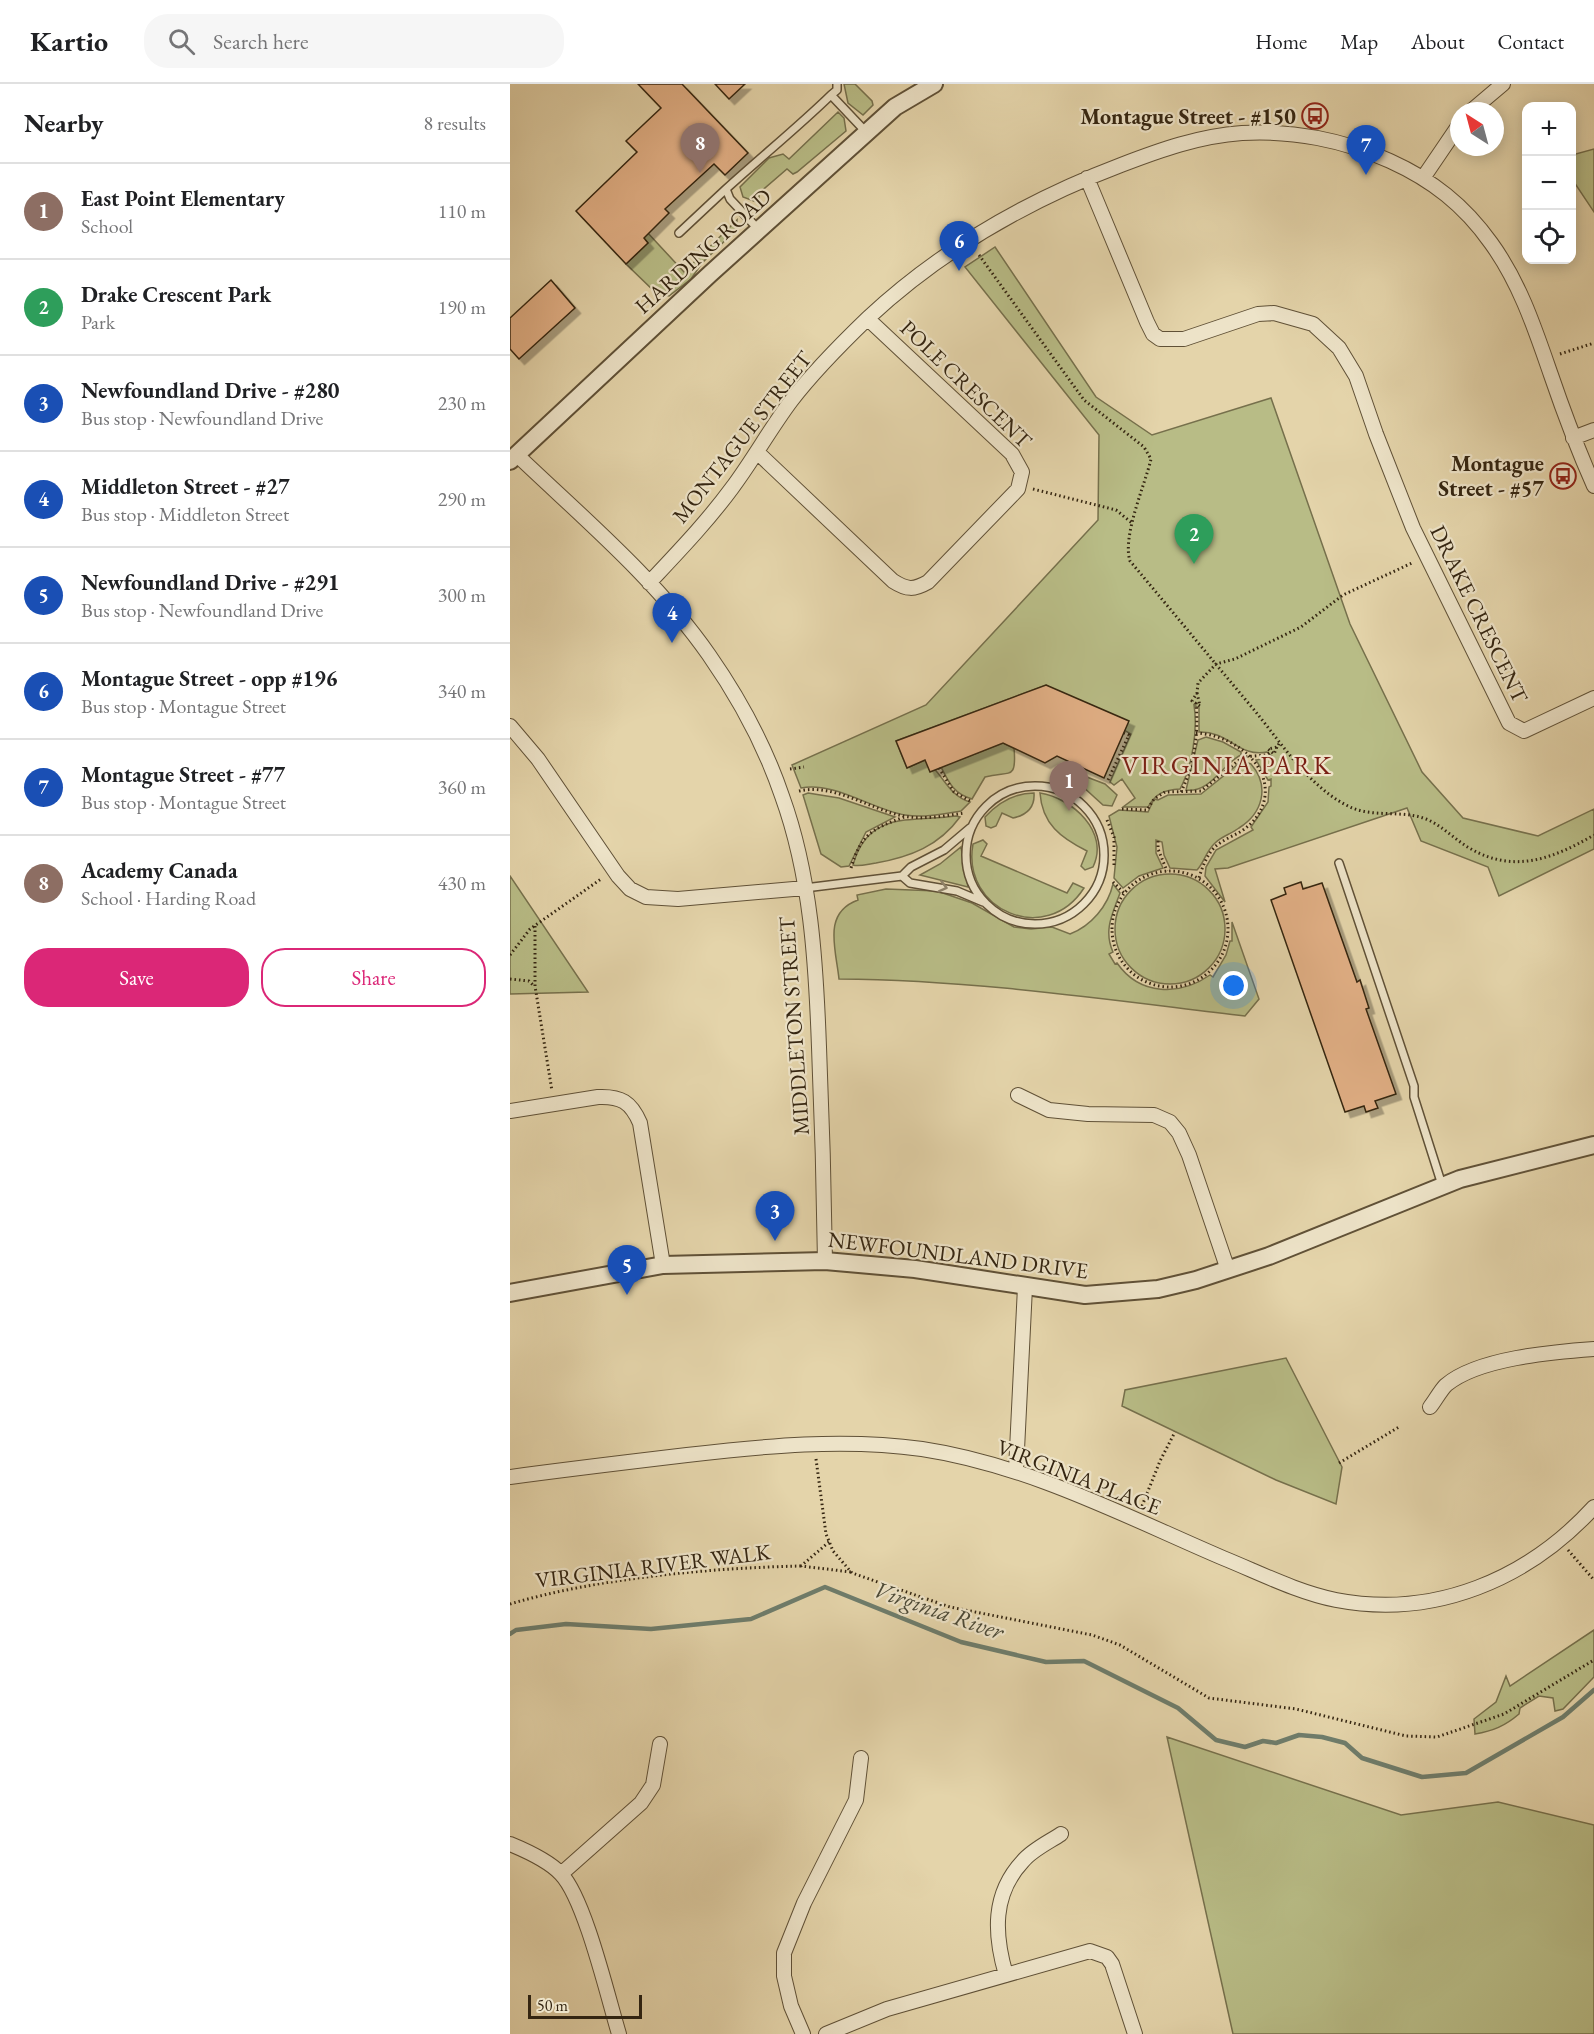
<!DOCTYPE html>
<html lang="en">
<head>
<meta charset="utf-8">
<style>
  body { margin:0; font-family:"EB Garamond",serif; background:#f6f6f6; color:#202124 }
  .controls { position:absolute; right:18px; top:18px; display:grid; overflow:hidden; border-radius:12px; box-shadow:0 3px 15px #0003 }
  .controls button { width:54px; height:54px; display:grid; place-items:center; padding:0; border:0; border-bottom:2px solid #e0e0e0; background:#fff; color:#202124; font:30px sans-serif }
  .compass { position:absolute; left:940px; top:18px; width:54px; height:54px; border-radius:50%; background:#fff; box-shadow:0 3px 15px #0003; rotate:324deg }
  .scale { position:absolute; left:18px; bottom:15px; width:114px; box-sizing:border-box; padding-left:6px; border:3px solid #342511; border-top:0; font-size:16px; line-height:21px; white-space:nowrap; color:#342511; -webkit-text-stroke:4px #ede3c8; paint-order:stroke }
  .you { position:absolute; left:724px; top:902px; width:21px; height:21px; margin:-15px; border:4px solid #fff; border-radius:50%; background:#1a73e8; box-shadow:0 0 0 9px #1a73e833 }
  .badge { display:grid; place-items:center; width:39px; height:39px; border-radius:50%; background:#db2777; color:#fff; font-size:20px; font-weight:700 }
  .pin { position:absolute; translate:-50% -50px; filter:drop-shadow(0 2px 3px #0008) }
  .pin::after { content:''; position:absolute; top:32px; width:21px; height:18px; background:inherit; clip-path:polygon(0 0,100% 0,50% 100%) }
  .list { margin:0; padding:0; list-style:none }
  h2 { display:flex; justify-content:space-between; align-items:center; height:78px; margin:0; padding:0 24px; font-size:26px }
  h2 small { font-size:20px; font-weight:400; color:#757577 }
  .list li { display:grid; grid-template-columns:39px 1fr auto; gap:18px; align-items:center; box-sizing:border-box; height:96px; padding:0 24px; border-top:2px solid #e0e0e0 }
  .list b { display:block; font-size:22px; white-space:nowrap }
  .list p { margin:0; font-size:20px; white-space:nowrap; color:#757577 }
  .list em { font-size:20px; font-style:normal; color:#757577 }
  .actions { display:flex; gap:12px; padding:18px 24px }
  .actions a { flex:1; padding:14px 0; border:2px solid #db2777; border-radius:24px; text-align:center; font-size:21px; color:#db2777 }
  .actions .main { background:#db2777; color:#fff }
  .icon { flex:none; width:33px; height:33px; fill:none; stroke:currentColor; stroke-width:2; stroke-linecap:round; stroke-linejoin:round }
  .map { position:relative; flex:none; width:1084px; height:1950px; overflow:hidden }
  header { display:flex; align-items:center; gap:36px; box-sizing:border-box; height:84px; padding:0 30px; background:#fff; border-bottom:2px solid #e0e0e0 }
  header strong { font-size:28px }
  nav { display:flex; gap:33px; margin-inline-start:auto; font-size:21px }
  .search { width:420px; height:54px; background:#f6f6f6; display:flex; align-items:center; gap:15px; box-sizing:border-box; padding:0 21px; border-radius:24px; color:#757577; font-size:22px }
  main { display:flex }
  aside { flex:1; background:#fff }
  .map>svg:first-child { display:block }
  .green { fill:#b8bc86; stroke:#76704c; stroke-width:1.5 }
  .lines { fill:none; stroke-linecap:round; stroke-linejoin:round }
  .stream { stroke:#6e7d6c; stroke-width:4.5 }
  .building { fill:#e2b086; stroke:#342511; stroke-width:1.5; filter:url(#shadow) }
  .service-casing { stroke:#605137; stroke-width:10 }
  .minor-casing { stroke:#605137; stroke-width:16 }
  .tertiary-casing { stroke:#605137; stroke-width:20 }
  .path { stroke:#342511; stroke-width:3; stroke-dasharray:1.5 3; stroke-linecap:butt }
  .service { stroke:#ede3c8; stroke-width:7 }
  .minor { stroke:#ede3c8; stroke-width:14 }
  .tertiary { stroke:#ede3c8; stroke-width:16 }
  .oneway { stroke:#90846c }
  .labels { text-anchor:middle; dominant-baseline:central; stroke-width:4.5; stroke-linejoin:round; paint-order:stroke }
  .poi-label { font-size:22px; font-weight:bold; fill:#342511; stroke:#ede3c8; text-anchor:end }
  .street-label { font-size:22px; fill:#342511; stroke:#ede3c8 }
  .water-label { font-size:24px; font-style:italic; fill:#4c4a37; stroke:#ede3c8 }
  .quarter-label { font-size:26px; letter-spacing:1.5px; fill:#7a1f14; stroke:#ede3c8 }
</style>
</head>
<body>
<header>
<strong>Kartio</strong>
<div class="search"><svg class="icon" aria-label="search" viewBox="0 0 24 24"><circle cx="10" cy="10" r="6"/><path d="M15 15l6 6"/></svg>Search here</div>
<nav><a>Home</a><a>Map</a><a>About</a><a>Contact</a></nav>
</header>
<main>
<aside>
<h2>Nearby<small>8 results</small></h2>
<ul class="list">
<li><span class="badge" style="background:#8d6e63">1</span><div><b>East Point Elementary</b><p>School</p></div><em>110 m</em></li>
<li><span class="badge" style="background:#2e9e5b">2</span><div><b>Drake Crescent Park</b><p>Park</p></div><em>190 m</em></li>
<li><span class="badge" style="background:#1a4fb4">3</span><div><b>Newfoundland Drive - #280</b><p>Bus stop · Newfoundland Drive</p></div><em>230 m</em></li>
<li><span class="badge" style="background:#1a4fb4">4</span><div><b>Middleton Street - #27</b><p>Bus stop · Middleton Street</p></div><em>290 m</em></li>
<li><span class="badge" style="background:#1a4fb4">5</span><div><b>Newfoundland Drive - #291</b><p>Bus stop · Newfoundland Drive</p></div><em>300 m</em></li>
<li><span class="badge" style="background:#1a4fb4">6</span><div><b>Montague Street - opp #196</b><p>Bus stop · Montague Street</p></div><em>340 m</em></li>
<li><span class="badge" style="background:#1a4fb4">7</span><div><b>Montague Street - #77</b><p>Bus stop · Montague Street</p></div><em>360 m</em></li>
<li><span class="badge" style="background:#8d6e63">8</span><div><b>Academy Canada</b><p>School · Harding Road</p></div><em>430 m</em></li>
</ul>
<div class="actions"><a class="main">Save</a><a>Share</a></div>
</aside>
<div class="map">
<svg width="1084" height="1950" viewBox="0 0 1084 1950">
  <defs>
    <filter id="shadow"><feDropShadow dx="5.5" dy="5.5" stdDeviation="0" flood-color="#0004"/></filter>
  </defs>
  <rect width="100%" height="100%" fill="#e4d4aa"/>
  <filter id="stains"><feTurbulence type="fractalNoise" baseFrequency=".00333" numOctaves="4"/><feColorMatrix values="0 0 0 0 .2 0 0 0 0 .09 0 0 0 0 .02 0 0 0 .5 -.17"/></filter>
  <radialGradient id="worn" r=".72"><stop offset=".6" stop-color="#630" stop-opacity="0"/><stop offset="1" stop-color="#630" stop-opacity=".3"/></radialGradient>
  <!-- green -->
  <path class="green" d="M334,0H345L362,17L363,21L353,31L338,19Z
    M328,28L334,34L336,47L287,88L283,90L277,85L249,109V119L233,113L230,103L259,74L273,70L279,75Z
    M1084,65V128L1062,95V71Z
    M124,134L174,188L227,136L226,146L192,179L181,195L159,212L145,208L116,180L138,159L121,140Z
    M485,163L586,313L642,351L761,314L840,540L912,688L953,734L1028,752L1084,725V765L989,812L978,783L911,757L897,724L718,784L705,785L715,818L695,792L696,783L706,766L743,746L741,743L758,718L759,703L761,702V695L758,696L746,676L763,673L757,668C729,674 719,647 689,648V624L684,621C688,646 682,683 670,705C654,706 646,709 638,723H613L625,714L612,695L604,701L600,698L621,650L536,601L386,657L397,684L415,676C433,689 437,711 460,718L451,727C433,730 414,734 395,731C364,726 323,697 291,704L282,681L416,621L588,436L589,351L455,183Z
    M696,653L713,658L731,668V671C712,680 701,709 676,706L688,656Z
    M493,659L504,664C507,698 499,686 475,693L462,715C444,710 439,699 431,683Z
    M732,677L741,680C760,702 753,729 729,744C721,750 712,752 705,759C696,767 694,779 687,786L660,784L654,771L652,758L646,756V769L653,784L629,792L613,804L604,794L607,763L599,732L609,726L638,728L644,715L648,716L658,711L691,710Z
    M569,690L595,700L607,711L602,722L593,721L571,701L566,692Z
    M298,709L329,714L385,733L356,748L339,782L331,783L311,770L293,711Z
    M524,709C525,723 517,731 503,734L492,729L486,742L481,744L476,742L475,733C488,719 505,709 524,709Z
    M530,709C562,714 600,748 583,783L575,786L571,782L577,767C551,754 532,740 530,709Z
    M446,732L450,733C429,762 400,773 366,779C358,780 349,783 343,781C358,726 403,738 446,732Z
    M473,756L477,760L471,772L557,809L563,799L574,804C536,863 451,826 463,760Z
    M451,763L458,803L410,791L430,780Z
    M605 845a55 55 0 1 1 110 0a55 55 0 1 1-110 0Z
    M0,792L78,908L0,910Z
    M603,800L610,809C603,829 593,846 603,868L599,870L605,880L607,879C630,912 670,912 700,891L703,893L716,871L720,857H722V838L749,915L735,932C600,916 465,896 329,895C326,865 312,829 348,816L347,811L376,805L427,807L462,819L504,843L521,845L542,843L560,850C581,842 598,822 603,800Z
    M776,1274L832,1383L826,1420L766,1396L612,1322L615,1306Z
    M1084,1546V1593L1053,1625L1045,1627L1043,1614L1029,1612L1010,1624L1009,1630C995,1642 983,1647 965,1650L964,1635L986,1618L996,1592L1000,1602Z
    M657,1653L891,1731L988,1718L1084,1741V1950H723Z"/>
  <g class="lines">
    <!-- stream -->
    <path class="stream" d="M0,1550L6,1546L56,1540L141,1545L241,1535L315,1503L451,1558L536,1578L574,1577L668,1624L706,1656L735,1663L753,1657L766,1659L789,1651L812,1653L835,1659L852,1674L912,1693L956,1689L1053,1633L1084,1606"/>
  </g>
  <!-- building -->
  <path class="building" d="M128,0H172L238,69L215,91L204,80L155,125L159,129L134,154L138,159L116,180L66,127L127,68L116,57L151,24Z
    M205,0H235L219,15Z
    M41,196L65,224L9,275L0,265V234Z
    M536,601L619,637L594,694L547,672L535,679L493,659L420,688L415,676L397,684L386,657Z
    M791,798L793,805L812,799L847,898L850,896L859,924L856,925L886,1010L865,1017L868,1024L856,1028L854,1022L835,1028L761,816L776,810L774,804Z"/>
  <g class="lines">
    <!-- service casing -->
    <g class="service-casing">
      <path id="service" d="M321,11L327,6V0
        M249,146L220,115L216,105C251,73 287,44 321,11L357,49
        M169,149L216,105
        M456 771a69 69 0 1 1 138 0a69 69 0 1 1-138 0Z
        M829,779L904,1002V1013L932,1101
        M392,792L400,799L447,807L473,818
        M295,804L392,792L401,783L434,766L460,744"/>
    </g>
    <!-- minor casing -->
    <g class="minor-casing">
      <path id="minor" d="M961,27L993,0
        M577,94L637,238L643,250L650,255H674L748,230L764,229L803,240L829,264L846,292L866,350L903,444L999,639L1014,647L1084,614
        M913,94L949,41
        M1063,354L1084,346
        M247,368L383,497C397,506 404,506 418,498L508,405L512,388L502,370L358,235
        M7,371C73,434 146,495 199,571C229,614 255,662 272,712C301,792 306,879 309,963C312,1034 314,1105 315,1177
        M139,499C168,468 197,438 222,404C243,376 260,345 281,317C304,287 331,260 358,234C432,165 516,117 611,81C650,66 689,52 732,49C782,46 834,56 880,77C922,96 954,121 981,159C1010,199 1025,245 1041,291C1054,329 1068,366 1084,402
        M0,642L28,675L108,792L120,805L136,813L168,815L295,804
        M508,1011L539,1026L578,1030L644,1031L660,1038L669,1049L679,1071L718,1186
        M0,1027L88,1013C111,1012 121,1018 130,1039L153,1181
        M920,1323C925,1317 930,1307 936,1301C968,1274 1043,1268 1084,1265
        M506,1386L515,1203
        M0,1393C59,1385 118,1378 177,1371C255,1362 333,1354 412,1365C518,1381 615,1432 713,1474C750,1489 787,1508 826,1516C925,1535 1018,1495 1084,1423
        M0,1760C17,1767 39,1777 51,1790C75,1815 98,1914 109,1950
        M51,1790L131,1719L143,1701L150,1660
        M496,1891C484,1850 482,1810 513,1777C522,1766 539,1758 551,1750
        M293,1950L281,1922L274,1892V1869L294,1819L346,1716L351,1674
        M316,1950L377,1925L580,1867L597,1873L602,1880L625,1950"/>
    </g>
    <!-- tertiary casing -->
    <g class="tertiary-casing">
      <path id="tertiary" d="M0,377L200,190L385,23L424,0
        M0,1209L153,1181L315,1177L405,1185L575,1211L648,1205L686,1196L759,1172L950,1095L1084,1061"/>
    </g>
    <!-- path -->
    <path class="path" d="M469,171L574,316L634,363L641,375C635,401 612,452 620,477C662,527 703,577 745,627C772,660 798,701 836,721C861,735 890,725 916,735C933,742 945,756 961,765C1005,790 1044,774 1084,751
      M1050,270L1084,259
      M523,405L606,426L622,439
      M687,609L690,622L682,617L687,609L688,599L706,580L725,575L791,543L833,511L902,479
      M686,649C706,650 727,659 740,673C764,697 759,730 730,748C721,753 710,757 703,765C696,773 692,784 689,794
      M767,663L764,670L758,665L767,663L770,658
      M429,684L444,708L462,718
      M280,685L294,683
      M598,696L619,651L614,649
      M289,707C323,699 360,725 393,732C413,736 434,732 454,729
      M671,708C684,682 689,649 686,619
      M612,725L637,726L644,715L655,708L691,707L733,673L756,671L761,668
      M597,736L604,753V784
      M648,757V765L657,787
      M341,784C351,750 362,745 394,733
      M602 845a58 58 0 1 1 116 0a58 58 0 1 1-116 0Z
      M603,798L614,809
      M25,842V902L42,1007
      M0,871L20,845L91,795
      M0,895L19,897L23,901
      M306,1375L316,1450L323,1467L342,1489L440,1523L582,1551L610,1561L699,1614L786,1625L896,1652L927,1653L994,1630L1084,1576
      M829,1379L889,1343
      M632,1422L650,1377L665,1348
      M319,1458L291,1482L341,1488
      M1058,1466L1084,1496
      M0,1520C88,1494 199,1484 291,1482"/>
    <!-- service -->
    <use href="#service" class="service"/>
    <!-- minor -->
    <use href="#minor" class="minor"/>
    <!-- tertiary -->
    <use href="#tertiary" class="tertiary"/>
  </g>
  <!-- one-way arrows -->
  <defs><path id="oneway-chevron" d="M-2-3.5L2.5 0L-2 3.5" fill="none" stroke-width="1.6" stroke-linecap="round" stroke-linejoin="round" transform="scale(1.5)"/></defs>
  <use class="oneway" href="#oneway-chevron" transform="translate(433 803) rotate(14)"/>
  <!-- icons -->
  <defs>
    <g id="bus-ring" transform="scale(1.35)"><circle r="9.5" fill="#ede3c8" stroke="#8f2418" stroke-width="1.5"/><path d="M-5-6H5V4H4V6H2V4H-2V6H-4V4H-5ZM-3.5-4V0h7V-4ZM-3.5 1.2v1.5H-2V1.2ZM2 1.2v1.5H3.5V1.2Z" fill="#8f2418"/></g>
  </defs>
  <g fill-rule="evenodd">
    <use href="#bus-ring" x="805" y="32"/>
    <use href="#bus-ring" x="1053" y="392"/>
  </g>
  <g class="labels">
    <!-- poi labels -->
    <g class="poi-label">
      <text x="786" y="32">Montague Street - #150</text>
      <text x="1034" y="379">Montague<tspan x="1034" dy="25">Street - #57</tspan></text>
    </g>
    <!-- street labels -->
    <g class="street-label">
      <text transform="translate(193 167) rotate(-42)">HARDING ROAD</text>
      <text transform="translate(456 300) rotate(44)">POLE CRESCENT</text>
      <text transform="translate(232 353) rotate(-52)">MONTAGUE STREET</text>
      <text transform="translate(969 530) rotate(64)">DRAKE CRESCENT</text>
      <text transform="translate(284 942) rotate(-94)">MIDDLETON STREET</text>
      <text transform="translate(448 1171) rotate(7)">NEWFOUNDLAND DRIVE</text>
      <text transform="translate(569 1393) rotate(21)">VIRGINIA PLACE</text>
      <text transform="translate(143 1482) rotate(-7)">VIRGINIA RIVER WALK</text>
    </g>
    <!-- water labels -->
    <g class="water-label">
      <text transform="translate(429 1526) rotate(19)">Virginia River</text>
    </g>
    <!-- quarter labels -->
    <g class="quarter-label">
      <text x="717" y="681">VIRGINIA PARK</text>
    </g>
  </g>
  <rect width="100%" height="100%" filter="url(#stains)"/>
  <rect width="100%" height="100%" fill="url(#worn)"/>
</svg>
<div class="controls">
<button>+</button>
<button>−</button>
<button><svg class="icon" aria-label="locate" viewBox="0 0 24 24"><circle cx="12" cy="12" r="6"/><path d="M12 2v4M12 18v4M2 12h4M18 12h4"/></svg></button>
</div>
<svg class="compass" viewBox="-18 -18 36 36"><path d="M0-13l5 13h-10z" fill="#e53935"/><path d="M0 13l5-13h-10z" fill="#757577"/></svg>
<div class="scale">50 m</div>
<div class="you"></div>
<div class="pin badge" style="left:559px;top:727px;background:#8d6e63">1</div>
<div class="pin badge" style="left:684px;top:480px;background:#2e9e5b">2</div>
<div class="pin badge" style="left:265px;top:1157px;background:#1a4fb4">3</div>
<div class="pin badge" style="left:162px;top:559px;background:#1a4fb4">4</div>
<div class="pin badge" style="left:117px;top:1211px;background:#1a4fb4">5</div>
<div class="pin badge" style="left:449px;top:187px;background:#1a4fb4">6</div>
<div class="pin badge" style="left:856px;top:91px;background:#1a4fb4">7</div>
<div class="pin badge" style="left:190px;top:89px;background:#8d6e63">8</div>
</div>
</main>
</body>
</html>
